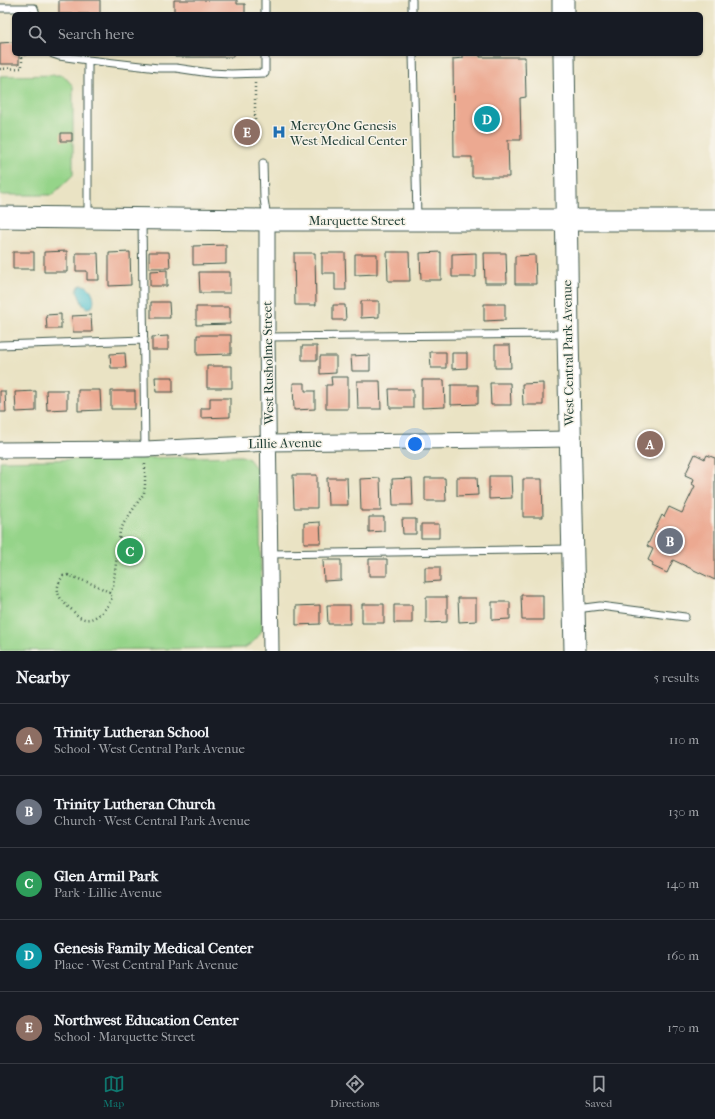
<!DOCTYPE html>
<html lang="en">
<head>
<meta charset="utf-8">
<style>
  body { margin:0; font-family:"IM FELL French Canon",serif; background:#242831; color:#f1f3f6 }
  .you { position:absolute; left:415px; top:444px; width:14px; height:14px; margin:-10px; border:3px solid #fff; border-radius:50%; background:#1a73e8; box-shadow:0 0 0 6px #1a73e833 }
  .badge { display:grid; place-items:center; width:26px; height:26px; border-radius:50%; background:#0f766e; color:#fff; font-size:13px; font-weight:700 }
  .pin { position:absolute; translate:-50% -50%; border:2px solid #fff; box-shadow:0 1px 4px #0006 }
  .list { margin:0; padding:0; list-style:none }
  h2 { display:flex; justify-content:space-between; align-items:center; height:52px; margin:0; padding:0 16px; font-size:17px }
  h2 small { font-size:13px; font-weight:400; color:#9ea1a6 }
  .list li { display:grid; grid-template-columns:26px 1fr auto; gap:12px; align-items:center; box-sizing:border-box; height:72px; padding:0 16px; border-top:1px solid #363941 }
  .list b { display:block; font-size:15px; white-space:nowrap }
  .list p { margin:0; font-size:13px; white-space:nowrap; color:#9ea1a6 }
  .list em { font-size:13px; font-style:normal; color:#9ea1a6 }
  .icon { flex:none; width:22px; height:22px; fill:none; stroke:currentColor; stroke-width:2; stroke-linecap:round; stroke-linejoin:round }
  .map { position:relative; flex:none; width:715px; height:651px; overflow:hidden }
  .search { position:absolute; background:#171b24; box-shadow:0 1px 3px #0004; left:12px; right:12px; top:12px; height:44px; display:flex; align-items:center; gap:10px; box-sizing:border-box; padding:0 14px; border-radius:6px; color:#9ea1a6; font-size:15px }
  .sheet { height:412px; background:#171b24 }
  nav { display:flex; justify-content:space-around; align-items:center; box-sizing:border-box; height:56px; border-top:1px solid #363941; background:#171b24; font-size:11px; color:#9ea1a6 }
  nav a { display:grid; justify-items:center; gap:2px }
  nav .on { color:#0f766e }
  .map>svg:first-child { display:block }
  .green { fill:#95d489; stroke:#5a885e }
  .water { fill:#59c5d1; stroke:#3c8182 }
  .building { fill:#eca991 }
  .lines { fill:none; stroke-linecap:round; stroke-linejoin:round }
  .lane-casing { stroke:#3d564a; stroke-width:9 }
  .street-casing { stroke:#3d564a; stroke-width:17 }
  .secondary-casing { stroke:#3d564a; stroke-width:23 }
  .path { stroke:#3d564a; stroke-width:2.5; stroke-dasharray:1 3; stroke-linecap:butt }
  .lane { stroke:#fff; stroke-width:7 }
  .street { stroke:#fff; stroke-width:15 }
  .secondary { stroke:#fff; stroke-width:21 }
  .labels { text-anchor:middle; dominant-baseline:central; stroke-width:3; stroke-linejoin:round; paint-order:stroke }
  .poi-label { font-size:13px; fill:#1f3d34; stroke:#f7f3e8; text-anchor:start }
  .street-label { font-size:13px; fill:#1f3d34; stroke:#f7f3e8 }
</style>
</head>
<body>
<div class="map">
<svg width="715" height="651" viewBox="0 0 715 651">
  <rect width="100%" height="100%" fill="#f7f3e8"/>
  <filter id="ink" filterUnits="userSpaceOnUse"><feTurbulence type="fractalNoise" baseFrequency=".025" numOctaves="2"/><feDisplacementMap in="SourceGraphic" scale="8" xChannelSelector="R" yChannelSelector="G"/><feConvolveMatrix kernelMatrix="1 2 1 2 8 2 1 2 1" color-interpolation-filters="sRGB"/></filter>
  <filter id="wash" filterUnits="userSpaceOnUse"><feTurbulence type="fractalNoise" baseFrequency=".012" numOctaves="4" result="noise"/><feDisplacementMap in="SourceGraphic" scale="16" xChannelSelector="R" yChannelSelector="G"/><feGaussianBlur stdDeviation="0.9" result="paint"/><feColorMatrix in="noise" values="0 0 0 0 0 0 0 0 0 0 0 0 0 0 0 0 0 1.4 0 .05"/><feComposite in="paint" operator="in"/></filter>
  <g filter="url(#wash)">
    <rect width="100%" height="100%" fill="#eae3c4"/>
    <!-- green -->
    <path class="green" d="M63,75L73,86V175L52,195H0V76Z
      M241,456L248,458L259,472L262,630C257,639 253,643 244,648L0,651V461Z"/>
    <!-- water -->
    <path class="water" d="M82,285C91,285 97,299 92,307L87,308L83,305L77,291L79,286Z"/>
    <g id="blocks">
      <!-- building -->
      <path class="building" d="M59,0H100V14H59Z
        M174,0H237V4H245V14H174Z
        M14,42V54H19V64H0V43Z
        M175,54H233V57H175Z
        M463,54H480V57H525L526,97L520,98L521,140H508L509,177H472V157H454L453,59L463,58Z
        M61,133H72V141H61Z
        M226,245V264L193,265V246Z
        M67,251V272H44V252Z
        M13,252H34V269H13Z
        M130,252L131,285L109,286V253Z
        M149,252H169L170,268H149Z
        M387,252H409L410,281H388Z
        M441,252V280H421L420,253Z
        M76,253H98L99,280H87V271H76Z
        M294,253H315L316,305H295Z
        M322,253H345L346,290H335V273H322Z
        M476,253V277H452V254Z
        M484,253H506L507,283H485Z
        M355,254H377V274L355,275Z
        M535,255L536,284H515V256Z
        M167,270V286H150V271Z
        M199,272H230V293H200Z
        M361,301H379V317L361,318Z
        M151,302H169L170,318H151Z
        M484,304H505V320L484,321Z
        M333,305H345L346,320H333Z
        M196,307H230V324L196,325Z
        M61,314V329H47L46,315Z
        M91,315L92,332H73L72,316Z
        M197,335H231V354L197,355Z
        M168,336V350H152V337Z
        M495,345H510L511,368H495Z
        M302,346H317V360H302Z
        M430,352H446V368H431Z
        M125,353L126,368H111L110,354Z
        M452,353H467V368L452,369Z
        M370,355V371H352L351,356Z
        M320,356H336V373L320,374Z
        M207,366H232V388H207Z
        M155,377H173V392H156Z
        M331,377H348V409H326V385H332Z
        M422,380H444L445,407L422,408Z
        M357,381H380L381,409H358Z
        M293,383H305V391H315V409L294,410Z
        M490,383H510L511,405H491Z
        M543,383V405H523L522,384Z
        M451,385H478V404L451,405Z
        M389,389H413V408H390Z
        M46,390H67V409L47,410Z
        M78,390H100L101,410L78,411Z
        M0,391H5L6,412H0Z
        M36,391V411L16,412L15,392Z
        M111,391H135V409H111Z
        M210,398H230V417L201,418V408H210Z
        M695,454L705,459L707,455L715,458V580L673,560L667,573L652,566L653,563L648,560L653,549L647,546L662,515L664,517L669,507L682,513L695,486L692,484L694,479L685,475Z
        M293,475H317V508H294Z
        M489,476H511L512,498L489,499Z
        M457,477H477L478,495L457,496Z
        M327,478H347L348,505H328Z
        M380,478L381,511H361L360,479Z
        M412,478L413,505H393L392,479Z
        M425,478H445L446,501H425Z
        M523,479H542L543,517H523Z
        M369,517H384V531L369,532Z
        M402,519H416V534H403Z
        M320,522L321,543H304V523Z
        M421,524H439V538H421Z
        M369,559H387V576H369Z
        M323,560H341V580L324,581Z
        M425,567H440V581L425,582Z
        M521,595H543V620H522Z
        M426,597H447V622L426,623Z
        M458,598H476V621L459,622Z
        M492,602H510V619L492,620Z
        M362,604H384V623H362Z
        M320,605V624L296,625V606Z
        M327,605H350V624H328Z
        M394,605H412V623H394Z"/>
    </g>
  </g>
  <g filter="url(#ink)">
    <use href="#blocks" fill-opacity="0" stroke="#3d564a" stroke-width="1"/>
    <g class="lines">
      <!-- lane casing -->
      <g class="lane-casing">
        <path id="lane" d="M412,0V14
          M0,8H34L36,14
          M265,14V0
          M53,54L59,56L88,60
          M413,54L417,217
          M263,163L264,199L267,218
          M88,216V60L158,68H176L210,73L231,74L265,73V54
          M142,221L145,449
          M267,337L565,334
          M0,345L144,340
          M270,554L570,549
          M576,609L600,606L685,617"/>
      </g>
      <!-- street casing -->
      <g class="street-casing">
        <path id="street" d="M267,220V337L271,651
          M0,450L145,449L269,443L570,439"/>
      </g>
      <!-- secondary casing -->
      <g class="secondary-casing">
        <path id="secondary" d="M563,0V14
          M564,54L568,334L575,651
          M0,217L267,220H715"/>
      </g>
      <!-- path -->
      <path class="path" d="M0,69L22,68V57L26,54
        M255,120V83
        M68,575L95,585L109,592L112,597C109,607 94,624 82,618C78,617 75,613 72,610C60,600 52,591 63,576Z
        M109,592L113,587L120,531L124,523L144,493L145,486V463"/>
      <!-- lane -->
      <use href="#lane" class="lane"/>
      <!-- street -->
      <use href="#street" class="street"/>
      <!-- secondary -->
      <use href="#secondary" class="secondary"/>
    </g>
  </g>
  <!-- icons -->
  <defs>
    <g id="hospital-bare" transform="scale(1.08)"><path d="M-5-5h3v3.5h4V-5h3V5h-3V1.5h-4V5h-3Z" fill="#1f6fb2" stroke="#f7f3e8" stroke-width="2.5" paint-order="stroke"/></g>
  </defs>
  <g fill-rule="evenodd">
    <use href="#hospital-bare" x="279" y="132"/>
  </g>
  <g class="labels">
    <!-- poi labels -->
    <g class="poi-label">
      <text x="290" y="125">MercyOne Genesis<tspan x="290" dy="15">West Medical Center</tspan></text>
    </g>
    <!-- street labels -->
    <g class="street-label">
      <text x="357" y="220">Marquette Street</text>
      <text transform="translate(568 353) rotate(-91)">West Central Park Avenue</text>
      <text transform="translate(268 363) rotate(-91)">West Rusholme Street</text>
      <text transform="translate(285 443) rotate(-1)">Lillie Avenue</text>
    </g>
  </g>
</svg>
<div class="you"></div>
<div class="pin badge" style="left:650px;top:444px;background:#8d6e63">A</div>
<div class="pin badge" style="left:670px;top:541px;background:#6b7280">B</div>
<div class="pin badge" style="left:130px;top:551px;background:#2e9e5b">C</div>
<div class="pin badge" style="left:487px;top:119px;background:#0f9aa8">D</div>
<div class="pin badge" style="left:247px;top:132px;background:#8d6e63">E</div>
<div class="search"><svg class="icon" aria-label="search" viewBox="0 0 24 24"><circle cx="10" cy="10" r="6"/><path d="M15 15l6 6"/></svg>Search here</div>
</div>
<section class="sheet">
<h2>Nearby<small>5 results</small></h2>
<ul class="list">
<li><span class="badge" style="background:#8d6e63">A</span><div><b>Trinity Lutheran School</b><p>School · West Central Park Avenue</p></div><em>110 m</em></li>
<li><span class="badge" style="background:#6b7280">B</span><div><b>Trinity Lutheran Church</b><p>Church · West Central Park Avenue</p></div><em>130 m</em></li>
<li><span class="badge" style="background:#2e9e5b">C</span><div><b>Glen Armil Park</b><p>Park · Lillie Avenue</p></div><em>140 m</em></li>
<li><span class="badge" style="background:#0f9aa8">D</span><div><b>Genesis Family Medical Center</b><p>Place · West Central Park Avenue</p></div><em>160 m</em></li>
<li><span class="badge" style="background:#8d6e63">E</span><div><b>Northwest Education Center</b><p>School · Marquette Street</p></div><em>170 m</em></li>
</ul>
</section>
<nav>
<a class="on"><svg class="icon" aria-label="map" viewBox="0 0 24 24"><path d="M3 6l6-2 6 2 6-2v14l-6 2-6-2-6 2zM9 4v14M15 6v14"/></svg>Map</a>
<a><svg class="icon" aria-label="directions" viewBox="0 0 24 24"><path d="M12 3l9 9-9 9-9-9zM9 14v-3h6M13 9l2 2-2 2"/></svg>Directions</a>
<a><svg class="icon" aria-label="saved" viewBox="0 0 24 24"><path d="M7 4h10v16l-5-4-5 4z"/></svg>Saved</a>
</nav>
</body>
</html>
